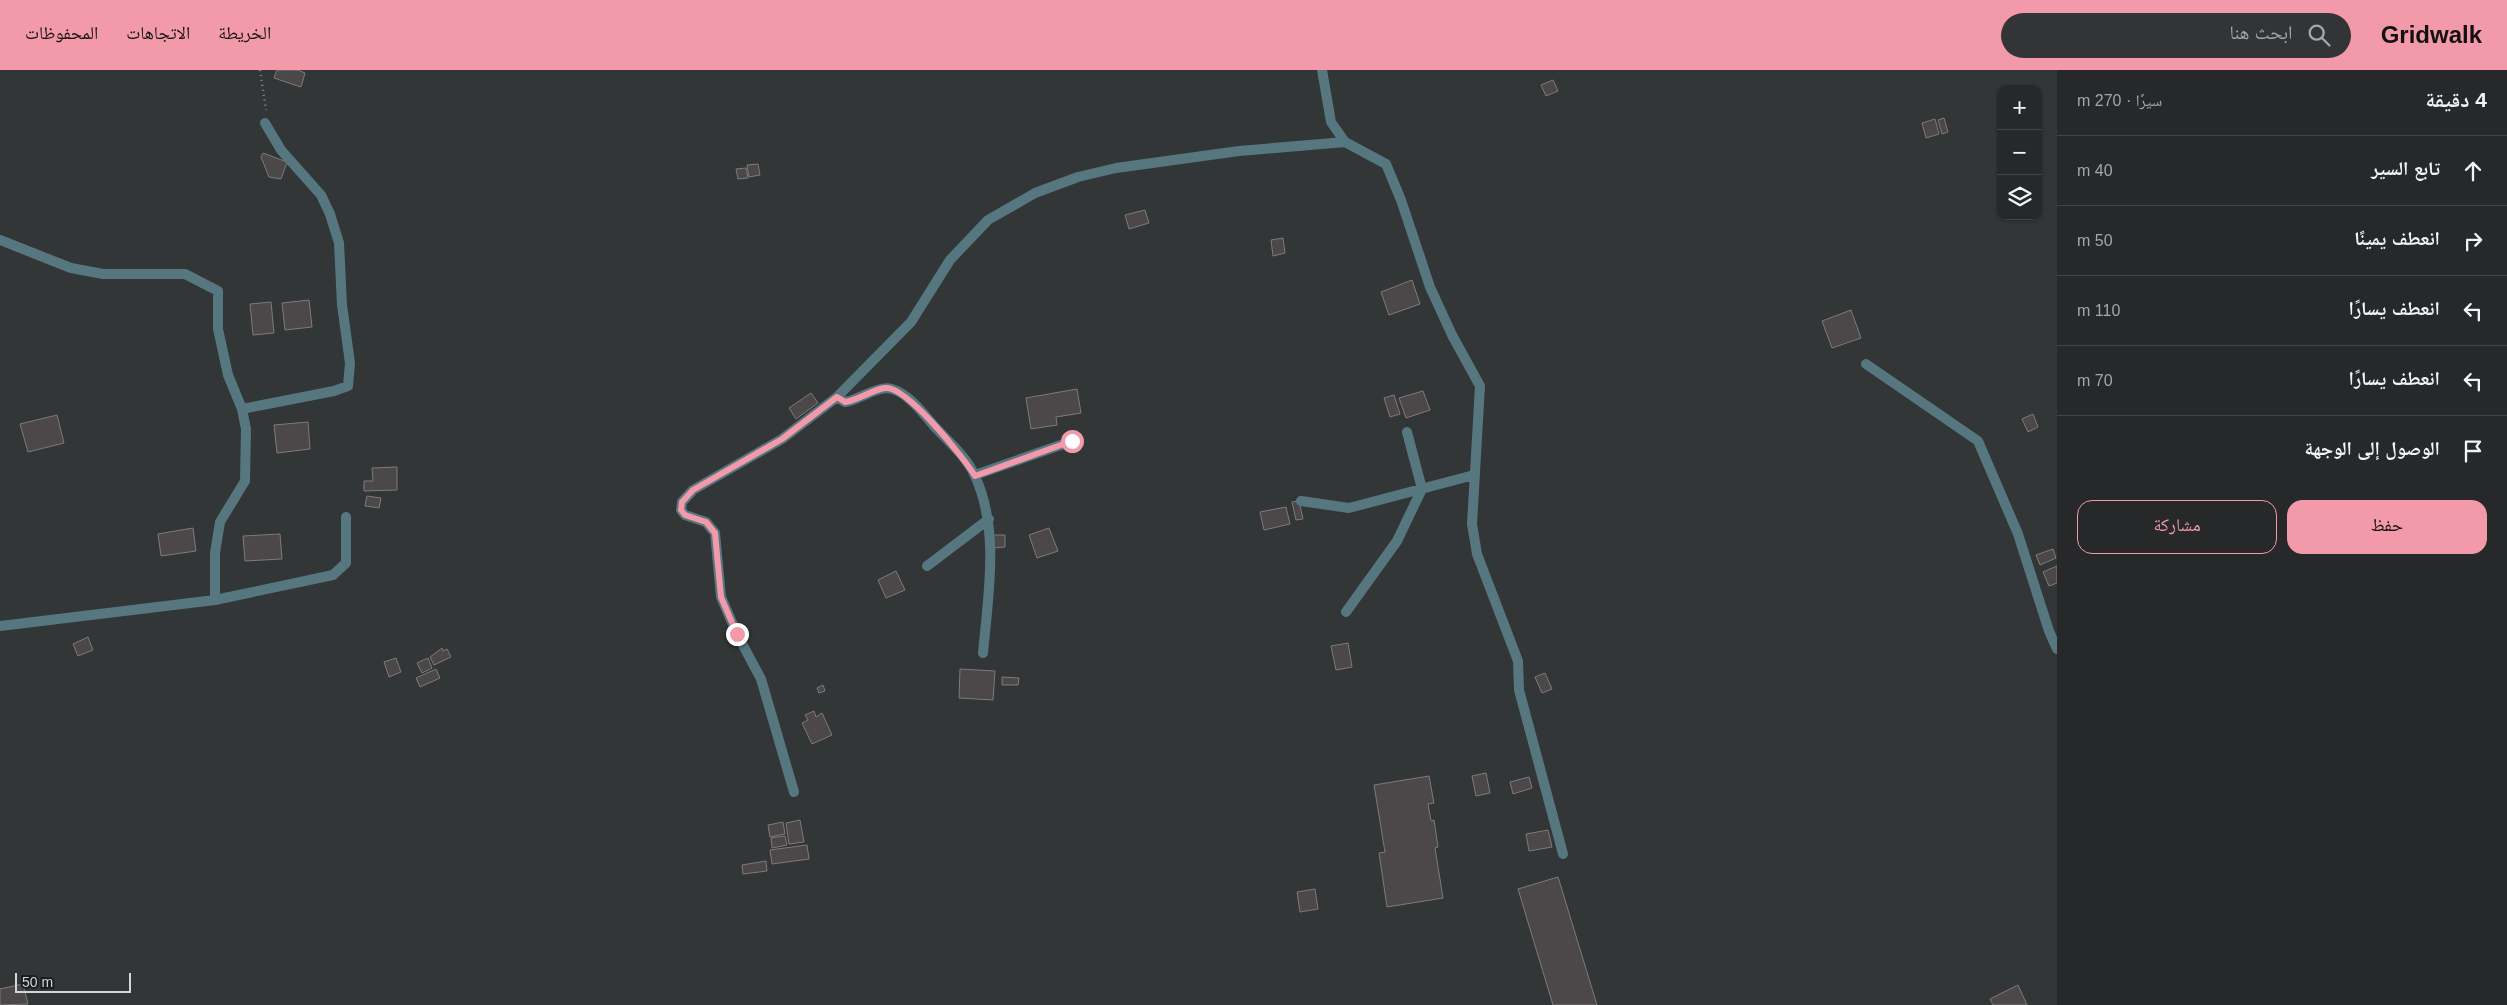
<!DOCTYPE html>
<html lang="ar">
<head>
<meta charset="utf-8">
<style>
  body { margin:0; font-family:Helvetica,"Noto Naskh Arabic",sans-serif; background:#323435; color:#f1f3f6; direction:rtl }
  .controls { position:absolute; right:15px; top:15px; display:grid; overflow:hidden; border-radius:10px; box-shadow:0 1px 4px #0004 }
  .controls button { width:45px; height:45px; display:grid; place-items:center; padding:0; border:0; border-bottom:1px solid #424446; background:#262829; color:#f1f3f6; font:25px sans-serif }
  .scale { position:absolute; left:15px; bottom:12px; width:116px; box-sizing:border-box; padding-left:5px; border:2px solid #d3d5d6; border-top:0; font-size:14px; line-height:18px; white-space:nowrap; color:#d3d5d6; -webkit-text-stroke:4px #1b1d1e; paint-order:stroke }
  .stop { position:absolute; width:15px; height:15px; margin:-11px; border:4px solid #f39aaa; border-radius:50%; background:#fff }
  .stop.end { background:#f39aaa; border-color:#fff; box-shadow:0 1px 5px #0008 }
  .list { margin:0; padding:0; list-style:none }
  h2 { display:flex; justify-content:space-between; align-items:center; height:65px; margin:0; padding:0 20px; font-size:21px }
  h2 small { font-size:16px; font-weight:400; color:#a4a6a8 }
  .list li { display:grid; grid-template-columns:32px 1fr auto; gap:15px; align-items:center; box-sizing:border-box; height:70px; padding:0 20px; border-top:1px solid #424446 }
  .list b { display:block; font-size:19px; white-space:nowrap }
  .list em { font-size:16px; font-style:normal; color:#a4a6a8 }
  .actions { display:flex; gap:10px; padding:15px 20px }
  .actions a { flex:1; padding:11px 0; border:1px solid #f39aaa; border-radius:15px; text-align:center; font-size:18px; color:#f39aaa }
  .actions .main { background:#f39aaa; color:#111 }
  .icon { flex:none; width:28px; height:28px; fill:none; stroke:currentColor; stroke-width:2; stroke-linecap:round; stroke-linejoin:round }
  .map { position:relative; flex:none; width:2057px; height:935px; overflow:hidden; direction:ltr }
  header { display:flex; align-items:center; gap:30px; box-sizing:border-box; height:70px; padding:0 25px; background:#f39aaa; color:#111 }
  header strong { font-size:24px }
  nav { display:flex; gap:28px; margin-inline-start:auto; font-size:18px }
  .search { width:350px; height:45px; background:#323435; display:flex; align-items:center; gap:12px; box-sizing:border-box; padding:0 18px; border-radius:28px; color:#a4a6a8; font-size:19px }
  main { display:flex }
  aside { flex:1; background:#262829 }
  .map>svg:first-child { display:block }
  .building { fill:#4c4748; stroke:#7f7a7b }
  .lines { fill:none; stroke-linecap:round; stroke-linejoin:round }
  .path { stroke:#888b8c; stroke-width:2.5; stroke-dasharray:1 4; stroke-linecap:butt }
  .minor { stroke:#567780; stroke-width:10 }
  .route { stroke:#f39aaa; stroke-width:6 }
</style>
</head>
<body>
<header>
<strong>Gridwalk</strong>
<div class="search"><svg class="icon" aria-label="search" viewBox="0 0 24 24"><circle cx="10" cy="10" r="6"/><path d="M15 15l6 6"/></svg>ابحث هنا</div>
<nav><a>الخريطة</a><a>الاتجاهات</a><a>المحفوظات</a></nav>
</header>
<main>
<aside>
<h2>4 دقيقة<small>سيرًا · 270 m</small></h2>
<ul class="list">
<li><svg class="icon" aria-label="ahead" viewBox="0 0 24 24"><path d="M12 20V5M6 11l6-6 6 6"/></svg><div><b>تابع السير</b></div><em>40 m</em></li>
<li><svg class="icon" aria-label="right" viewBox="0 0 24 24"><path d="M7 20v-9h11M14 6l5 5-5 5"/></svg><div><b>انعطف يمينًا</b></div><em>50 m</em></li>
<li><svg class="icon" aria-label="left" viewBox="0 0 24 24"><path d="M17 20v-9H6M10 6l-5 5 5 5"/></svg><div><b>انعطف يسارًا</b></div><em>110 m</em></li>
<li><svg class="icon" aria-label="left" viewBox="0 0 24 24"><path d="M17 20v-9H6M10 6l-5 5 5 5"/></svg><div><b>انعطف يسارًا</b></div><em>70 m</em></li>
<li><svg class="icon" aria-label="arrive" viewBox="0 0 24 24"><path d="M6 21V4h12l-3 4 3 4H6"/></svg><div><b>الوصول إلى الوجهة</b></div></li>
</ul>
<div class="actions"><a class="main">حفظ</a><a>مشاركة</a></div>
</aside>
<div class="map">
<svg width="2057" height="935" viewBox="0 0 2057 935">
  <rect width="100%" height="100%" fill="#323637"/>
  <!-- building -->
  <path class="building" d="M277,0H298L305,3L301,17L274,8Z
    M1553,10L1558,21L1546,26L1541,15Z
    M1944,48L1948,62L1942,64L1938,50Z
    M1935,49L1939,64L1926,68L1922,53Z
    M263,83L287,92L281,109L269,107L261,87Z
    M758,94L760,105L749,107L747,95Z
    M746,98L748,108L738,109L736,99Z
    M1145,140L1149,153L1129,159L1125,145Z
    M1283,168L1285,183L1273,186L1271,170Z
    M1412,210L1420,234L1389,245L1381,222Z
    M309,230L312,257L285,260L282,233Z
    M271,232L274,263L253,265L250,234Z
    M1851,240L1861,268L1832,278L1822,251Z
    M1077,319L1081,343L1056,347L1057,355L1031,359L1026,328Z
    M1423,321L1430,340L1406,348L1399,328Z
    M811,323L818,333L796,349L789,338Z
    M1394,325L1400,344L1390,347L1384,328Z
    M2033,344L2038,357L2028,362L2022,349Z
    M57,345L64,373L28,382L20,354Z
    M308,352L310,379L277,383L274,355Z
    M397,397V420L364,421V411H373L372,398Z
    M367,426L381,428L379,438L365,436Z
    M1299,431L1303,449L1296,450L1292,432Z
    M1286,437L1290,454L1264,460L1260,442Z
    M193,458L196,481L161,486L158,464Z
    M1049,458L1058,481L1037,488L1029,465Z
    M280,464L282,489L245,491L243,466Z
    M993,465H1005V477L994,478Z
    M2053,479L2056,488L2040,495L2036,485Z
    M2057,496V513L2049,516L2043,502Z
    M896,501L905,520L886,528L878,510Z
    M88,567L93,580L78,586L73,574Z
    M1348,573L1352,597L1336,600L1331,576Z
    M442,578L443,581L447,579L451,587L434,595L430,587Z
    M396,588L401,602L389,607L384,592Z
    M428,588L432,598L422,603L417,593Z
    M436,599L440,608L420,617L416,608Z
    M960,599L995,601L993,630L959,628Z
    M1545,603L1552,619L1542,623L1535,607Z
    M1002,607L1019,608L1018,615H1002Z
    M823,615L825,621L819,623L817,618Z
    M814,641L816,647L822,643L832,665L812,674L802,653L808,650L805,645Z
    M1486,703L1490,723L1476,726L1472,706Z
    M1429,706L1434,733L1428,734L1431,751L1434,750L1438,777L1435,778L1443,828L1387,837L1379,783L1385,782L1374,715Z
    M1529,707L1532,718L1513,724L1510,712Z
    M800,750L804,772L789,774L786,753Z
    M783,752L785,764L770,767L768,755Z
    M1548,760L1552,777L1529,781L1526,764Z
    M785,766L787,775L772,778L771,768Z
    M807,775L809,789L772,794L770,780Z
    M766,791L767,801L743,804L742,795Z
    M1558,807L1597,935H1553L1518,819Z
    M1315,819L1318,839L1300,842L1297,822Z
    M23,914L28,934L0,935V919Z
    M2018,915L2027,935H1993L1990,929Z"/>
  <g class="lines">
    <!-- path -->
    <path class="path" d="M260,0L266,40"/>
    <!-- minor -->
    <path class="minor" d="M1322,0L1331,52L1345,72L1386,94L1401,130L1430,217L1452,265L1480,316L1472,454L1477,484L1518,591L1519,620L1563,784
      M0,170L71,198L103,204H185L218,221V259L228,305L242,339L246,359L245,411L220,452L215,483V530L0,556
      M1866,294L1978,371L2018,464L2049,561L2057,579
      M837,327L845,332C859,330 878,315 892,319C908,323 924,344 934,356C948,371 967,387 975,406C1000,460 988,526 983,583
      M242,339L334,321L348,316L350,293L342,235L339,173L330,144L321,125L281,80L265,53
      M975,405L1072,371
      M1301,431L1349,438L1474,405
      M927,496L989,449
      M215,530L333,505L346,493V447
      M1346,542L1397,471L1422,419L1407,362
      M794,722L761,609L737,564L721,527L715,463L706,452L685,445L681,440L682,432L693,420L782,369L837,327L911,252L950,190L988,150L1035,123L1078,107L1116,98L1239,81L1345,72"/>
  </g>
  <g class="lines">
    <!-- route -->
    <path class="route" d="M737,564L721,527L715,463L706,452L685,445L681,440L682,432L693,420L782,369L837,327L845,332C859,330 871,320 885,318C906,315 964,388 975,406L1072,371"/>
  </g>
</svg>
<div class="controls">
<button>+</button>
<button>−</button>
<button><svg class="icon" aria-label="layers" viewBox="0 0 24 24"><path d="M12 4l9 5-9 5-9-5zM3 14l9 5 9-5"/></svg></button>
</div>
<div class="scale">50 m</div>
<div class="stop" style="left:1072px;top:371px"></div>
<div class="stop end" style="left:737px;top:564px"></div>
</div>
</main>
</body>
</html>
